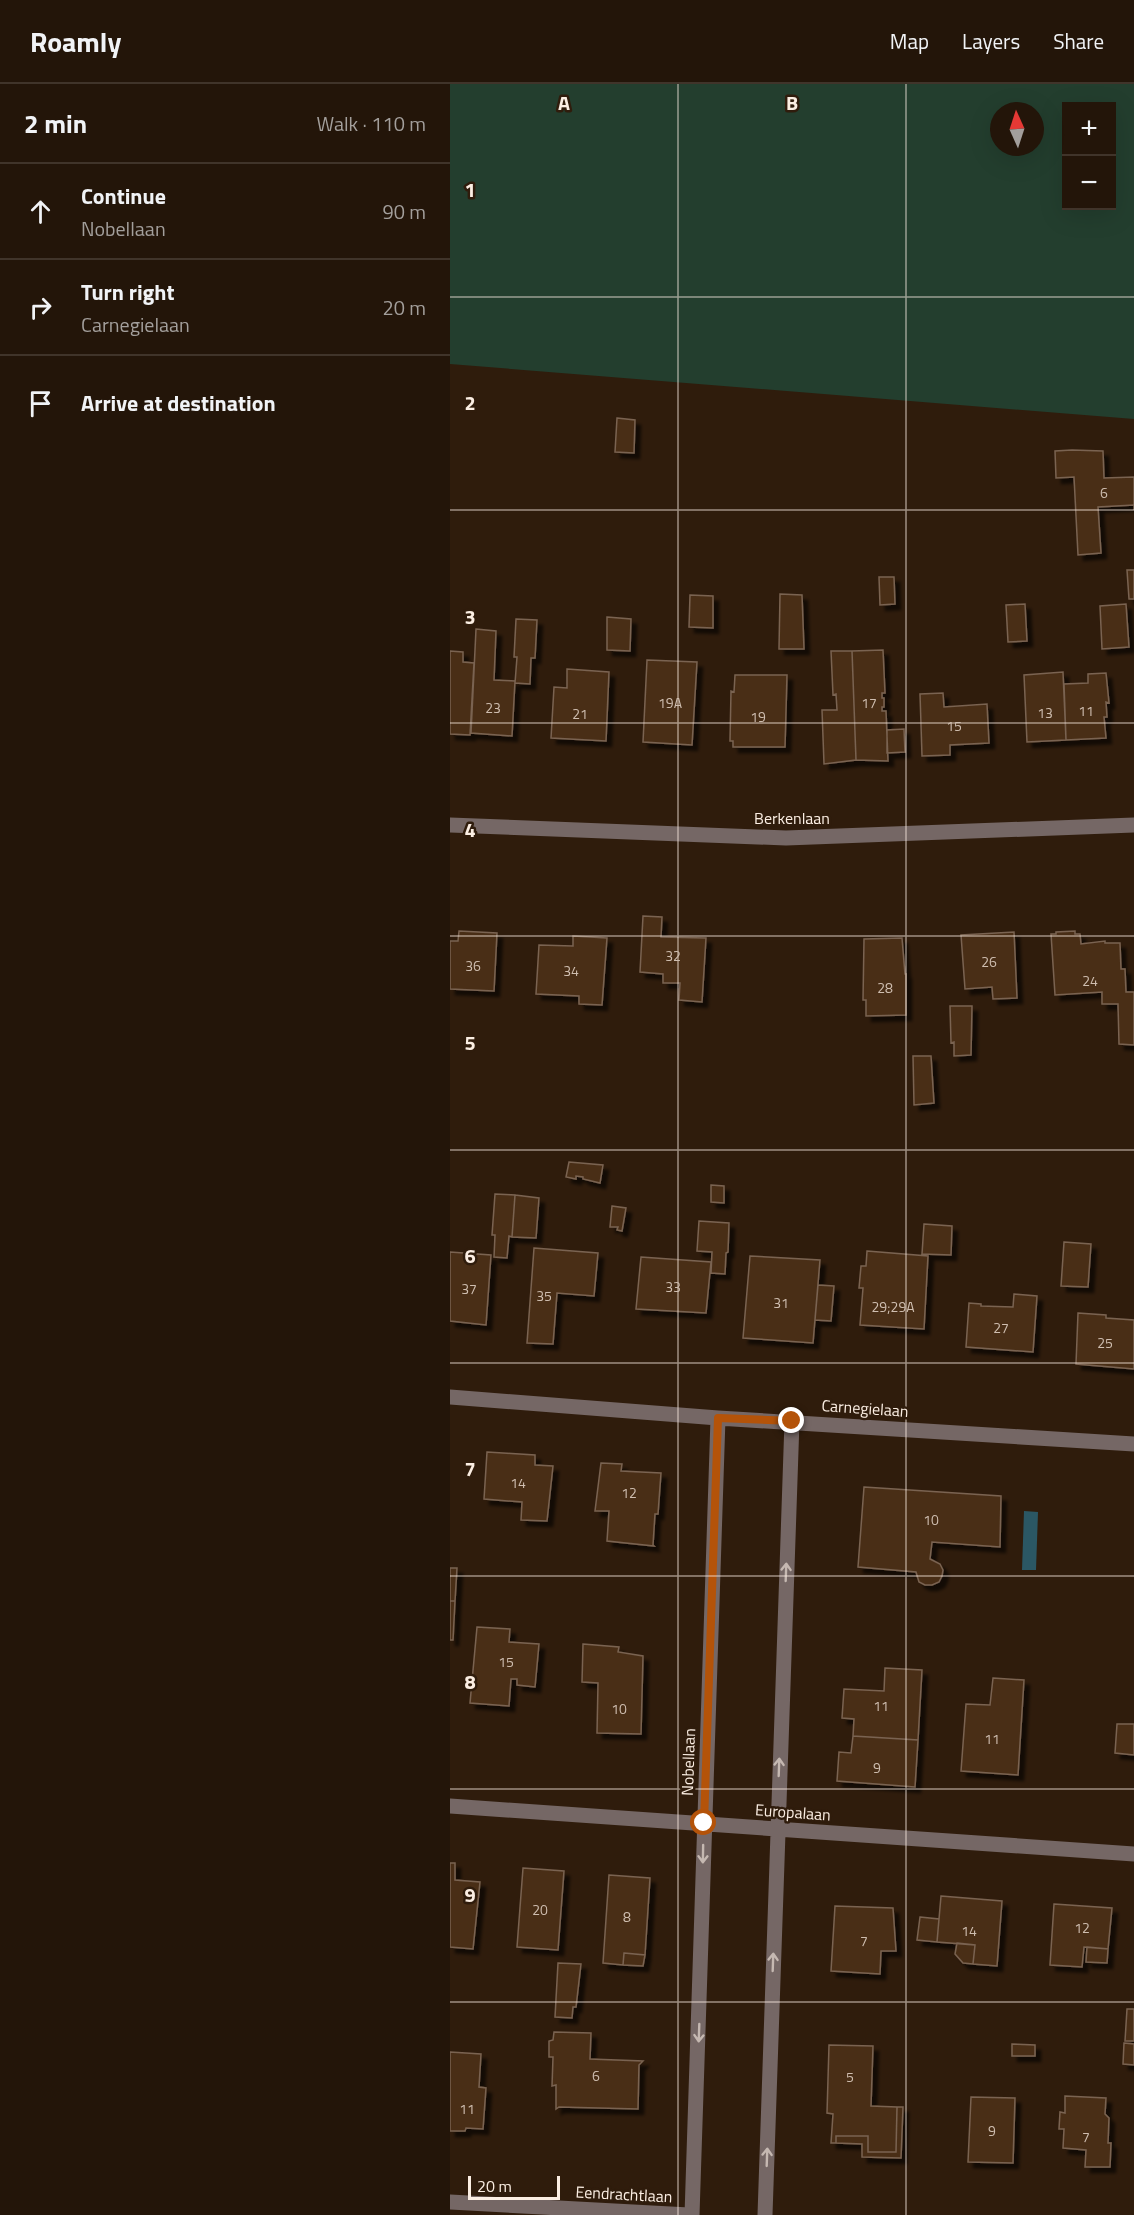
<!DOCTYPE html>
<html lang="en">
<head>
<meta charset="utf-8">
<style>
  body { margin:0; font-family:"Titillium Web",sans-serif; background:#2f2217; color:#f1f3f6 }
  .controls { position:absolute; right:18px; top:18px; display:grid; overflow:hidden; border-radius:0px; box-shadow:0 6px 24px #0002 }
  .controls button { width:54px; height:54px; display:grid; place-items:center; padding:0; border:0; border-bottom:2px solid #40342a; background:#231509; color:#f1f3f6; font:30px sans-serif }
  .compass { position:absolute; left:540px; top:18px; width:54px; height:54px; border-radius:50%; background:#231509; box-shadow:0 6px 24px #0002; rotate:357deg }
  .scale { position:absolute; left:18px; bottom:15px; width:92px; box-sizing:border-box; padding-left:6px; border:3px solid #fbeee3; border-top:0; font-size:16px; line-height:21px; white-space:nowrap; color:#fbeee3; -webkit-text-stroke:4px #2f1c0c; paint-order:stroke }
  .stop { position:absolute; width:18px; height:18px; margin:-14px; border:4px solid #b45309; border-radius:50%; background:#fff }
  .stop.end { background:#b45309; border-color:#fff; box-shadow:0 2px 6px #0008 }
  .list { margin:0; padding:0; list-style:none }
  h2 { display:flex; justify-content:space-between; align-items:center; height:78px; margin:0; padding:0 24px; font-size:26px }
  h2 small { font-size:20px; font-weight:400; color:#a39f9c }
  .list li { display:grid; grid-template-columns:39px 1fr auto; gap:18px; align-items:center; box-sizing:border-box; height:96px; padding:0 24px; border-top:2px solid #40342a }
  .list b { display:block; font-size:22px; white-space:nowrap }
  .list p { margin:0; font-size:20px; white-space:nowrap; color:#a39f9c }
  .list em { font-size:20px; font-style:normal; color:#a39f9c }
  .icon { flex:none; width:33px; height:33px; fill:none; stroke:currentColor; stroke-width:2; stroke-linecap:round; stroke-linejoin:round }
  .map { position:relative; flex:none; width:684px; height:2131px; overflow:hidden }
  header { display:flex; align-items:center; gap:36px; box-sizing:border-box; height:84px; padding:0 30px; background:#231509; border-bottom:2px solid #40342a }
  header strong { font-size:28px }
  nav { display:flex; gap:33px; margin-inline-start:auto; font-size:21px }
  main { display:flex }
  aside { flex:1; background:#231509 }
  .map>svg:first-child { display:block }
  .green { fill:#233e2e; fill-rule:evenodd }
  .water { fill:#2b5764 }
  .building { fill:#4a2f18; stroke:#7a6351; stroke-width:1.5; filter:url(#shadow) }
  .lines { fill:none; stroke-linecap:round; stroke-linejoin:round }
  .street { stroke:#756765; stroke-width:15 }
  .oneway { stroke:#c5b8b1 }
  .route { stroke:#b45309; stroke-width:8 }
  .grid { fill:none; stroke:#fbeee3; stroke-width:1.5; stroke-opacity:0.55 }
  .labels { text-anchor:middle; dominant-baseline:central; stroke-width:5; stroke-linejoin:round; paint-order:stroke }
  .number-label { font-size:14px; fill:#cfbeb0 }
  .street-label { font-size:16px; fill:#fbeee3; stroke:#2f1c0c }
  .grid-label { font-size:20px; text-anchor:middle; font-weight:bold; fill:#fbeee3; stroke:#2f1c0c; stroke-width:5; stroke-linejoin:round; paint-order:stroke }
</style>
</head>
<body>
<header>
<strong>Roamly</strong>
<nav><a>Map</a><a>Layers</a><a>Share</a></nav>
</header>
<main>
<aside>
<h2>2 min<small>Walk · 110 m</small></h2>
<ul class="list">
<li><svg class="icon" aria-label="ahead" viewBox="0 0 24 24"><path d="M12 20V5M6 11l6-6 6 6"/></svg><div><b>Continue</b><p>Nobellaan</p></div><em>90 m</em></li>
<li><svg class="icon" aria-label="right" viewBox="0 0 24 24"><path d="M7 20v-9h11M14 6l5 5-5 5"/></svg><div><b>Turn right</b><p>Carnegielaan</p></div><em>20 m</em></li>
<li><svg class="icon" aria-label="arrive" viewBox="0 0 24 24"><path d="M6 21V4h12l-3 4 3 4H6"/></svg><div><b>Arrive at destination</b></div></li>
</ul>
</aside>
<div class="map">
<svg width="684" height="2131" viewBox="0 0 684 2131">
  <defs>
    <filter id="shadow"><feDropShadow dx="5.5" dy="5.5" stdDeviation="1.5" flood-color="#0009"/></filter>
  </defs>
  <rect width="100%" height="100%" fill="#2f1c0c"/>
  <!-- green -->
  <path class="green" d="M0,0H684V335L0,280ZM616,22H662V122H616ZM549,27H585V63H549Z"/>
  <!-- water -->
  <path class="water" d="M574,1427L588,1428L586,1486H572Z"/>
  <!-- building -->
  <path class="building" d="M167,334L185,336L184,369L165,368Z
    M622,366L653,367L654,394L684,393V426V421L648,423L651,469L628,471L624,393L606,394L605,367Z
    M677,486H684V515H679Z
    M429,493H444L445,520L430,521Z
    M330,510L352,511L354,565H329Z
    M240,511L263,512V544L239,543Z
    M575,520L577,557L558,558L556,521Z
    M676,520L679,563L652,565L650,522Z
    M157,533L181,535L180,567L157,566Z
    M66,535L87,536L85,574H81L80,600L65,599L67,573H64Z
    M26,545L46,547L44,596L65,597L62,652L21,649Z
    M433,566L435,609H432V614H434V623H432V627H436L438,677L406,676L402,567Z
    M0,567L13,568V578L24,579L20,651L0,650Z
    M381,567H402L406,676L374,680L372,626H387L386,610L383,611Z
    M197,576L247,578L242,661L193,658Z
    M117,585L159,588L156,657L101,654L104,603L117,604Z
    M613,588L616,656L577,658L574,591Z
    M656,589L659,619L656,618L657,633H654L656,654L616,656L614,600L638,599V590Z
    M285,591H337L335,663H283V657H280L281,607L284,608Z
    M493,609L494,623L537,620L539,659L500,661V671L472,672L470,610Z
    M454,645L455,668L437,669V646Z
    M193,832L212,833L211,853L256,854L252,918L229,916L230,899H213V890L190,888Z
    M9,847L47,849L44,907L0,905V857H8Z
    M625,847V850H630L631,860L655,857V859H670L671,885H675L676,908H684V961L669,960L668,920H652V908L605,911L601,850H606V848Z
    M564,848L567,914L543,915L542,903L515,905L511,851Z
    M123,852L157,854L152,921L129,920V912L86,910L89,861L123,862Z
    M452,854L455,890H456V931L416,932V916H413L414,855Z
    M500,922H522L521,971L504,972V958L501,959Z
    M463,972H481L484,1019L464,1021Z
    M119,1078L153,1081L150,1099L133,1095V1093L126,1092V1095L116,1093Z
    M261,1101L274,1102V1119L261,1118Z
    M45,1110L65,1111L62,1153L59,1152L57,1174L44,1173L45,1151H42Z
    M65,1111L89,1114L86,1154L62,1153Z
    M162,1122L176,1124L172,1147L167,1146L168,1143H160Z
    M249,1137L279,1139L278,1168L276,1169L275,1190L261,1189L262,1168L247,1167Z
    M474,1140L502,1142L501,1171L472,1170Z
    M614,1158L641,1160L638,1203L611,1202Z
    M84,1164L148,1169L144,1212L107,1209L103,1260L77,1259Z
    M417,1167L478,1172L474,1245L410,1241L413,1204H409L411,1182H416Z
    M0,1168L41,1171L36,1241L0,1237Z
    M300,1172L370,1176L363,1259L293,1254Z
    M191,1173L261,1178L256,1229L186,1225Z
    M368,1201L384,1202L381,1237L365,1236Z
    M564,1210L587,1212L583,1268L516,1263L519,1219L531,1220V1222L563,1223Z
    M628,1229L656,1231V1234L684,1236V1285L626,1280Z
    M37,1368L85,1371V1381L103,1382L97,1437L71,1436L72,1418L34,1415Z
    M151,1379L172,1380L171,1387L211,1389L208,1430H205L203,1461L204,1462L157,1457L159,1427H145Z
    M414,1403L551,1412L550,1463L482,1458L480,1475L490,1480L493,1486L492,1492L489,1498L482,1501H475L469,1498L466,1488L408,1483Z
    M0,1484H7L5,1517H0Z
    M0,1517H5L3,1556H0Z
    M27,1543L60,1545L59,1558L89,1560L85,1603L67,1601V1595H61L59,1622L20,1619Z
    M133,1560L169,1563L168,1568L193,1572L191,1650L147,1649L148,1599L132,1598Z
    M435,1584L472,1586L468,1656L403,1652L404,1635L392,1634L394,1605L434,1607Z
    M543,1594L574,1596L568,1691L511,1687L516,1620L540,1621Z
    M667,1640H684V1671L665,1669Z
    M403,1652L468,1656L465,1703L387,1697L389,1668L401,1669Z
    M0,1779H5V1796L30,1798L23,1865L0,1863Z
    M73,1784L114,1787L108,1866L67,1863Z
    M159,1791L200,1794L195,1871L174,1869L173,1881L153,1879Z
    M491,1812L552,1817L547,1882L523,1880L525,1861L487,1858Z
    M604,1820L662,1824L658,1865L634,1863L632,1883L600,1881Z
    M385,1822L443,1824L446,1867H431L430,1890L381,1887Z
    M470,1833L489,1835L487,1858L467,1856Z
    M507,1859L525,1861L523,1880L513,1879L505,1870Z
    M637,1863L658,1865L657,1879L636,1878Z
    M174,1869L195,1871L193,1882L173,1881Z
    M108,1879L131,1880L126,1923H123L122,1934L105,1933Z
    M677,1925H684V1957H675Z
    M104,1948L141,1949L140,1975L193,1977L189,1981L188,2025L109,2023L106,2025V2001L102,2002L103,1973H99V1957L103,1956Z
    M674,1959L684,1960V1981L673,1980Z
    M562,1960L585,1961V1972H562Z
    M379,1961L423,1962L421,2022L447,2023L446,2068H418V2052H386V2059H381L383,2030L377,2029Z
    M0,1968L31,1970L29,2003L36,2004L33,2045L16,2044L15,2047H0Z
    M615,2012L656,2014L655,2030L659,2034L658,2059H661L660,2083H635L636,2066L613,2064L614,2045H609L610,2028L615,2029Z
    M521,2013L565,2014L563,2079L518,2078Z
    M447,2023H453L451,2074L412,2073V2060L386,2059V2052H418V2068H446Z"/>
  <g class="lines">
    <!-- street -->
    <path class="street" d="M0,741L336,754L684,741
      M0,1313L268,1334L684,1360
      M0,1722L684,1770
      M0,2118L239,2131
      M242,2131L268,1334
      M315,2131L342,1337"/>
  </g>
  <!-- one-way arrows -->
  <defs><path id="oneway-shaft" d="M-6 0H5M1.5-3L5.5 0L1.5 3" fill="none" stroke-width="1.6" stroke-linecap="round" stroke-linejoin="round" transform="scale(1.5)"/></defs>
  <g class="oneway">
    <use href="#oneway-shaft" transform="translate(336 1488) rotate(-88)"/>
    <use href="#oneway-shaft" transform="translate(329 1683) rotate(-88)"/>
    <use href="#oneway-shaft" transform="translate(253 1770) rotate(91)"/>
    <use href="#oneway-shaft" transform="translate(323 1878) rotate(-88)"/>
    <use href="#oneway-shaft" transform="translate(249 1949) rotate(92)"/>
    <use href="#oneway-shaft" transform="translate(317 2073) rotate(-88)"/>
  </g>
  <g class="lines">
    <!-- route -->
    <path class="route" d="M254,1739L268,1334L342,1337"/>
  </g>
  <!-- grid -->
  <path class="grid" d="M228,0V2131M456,0V2131M0,213H684M0,426H684M0,639H684M0,852H684M0,1066H684M0,1279H684M0,1492H684M0,1705H684M0,1918H684"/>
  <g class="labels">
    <!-- number labels -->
    <g class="number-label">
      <text x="654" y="408">6</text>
      <text x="220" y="618">19A</text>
      <text x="419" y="618">17</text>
      <text x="43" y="623">23</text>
      <text x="636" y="626">11</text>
      <text x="595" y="628">13</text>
      <text x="130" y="629">21</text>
      <text x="308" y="632">19</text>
      <text x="504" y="641">15</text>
      <text x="223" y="871">32</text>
      <text x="539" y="877">26</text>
      <text x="23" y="881">36</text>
      <text x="121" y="886">34</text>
      <text x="640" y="896">24</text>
      <text x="435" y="903">28</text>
      <text x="223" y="1202">33</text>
      <text x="19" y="1204">37</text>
      <text x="94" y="1211">35</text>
      <text x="331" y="1218">31</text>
      <text x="443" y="1222">29;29A</text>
      <text x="551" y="1243">27</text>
      <text x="655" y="1258">25</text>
      <text x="68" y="1398">14</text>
      <text x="179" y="1408">12</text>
      <text x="481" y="1435">10</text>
      <text x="56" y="1577">15</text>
      <text x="431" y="1621">11</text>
      <text x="169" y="1624">10</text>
      <text x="542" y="1654">11</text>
      <text x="427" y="1683">9</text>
      <text x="90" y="1825">20</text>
      <text x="177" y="1832">8</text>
      <text x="632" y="1843">12</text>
      <text x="519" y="1846">14</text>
      <text x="414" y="1856">7</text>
      <text x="146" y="1991">6</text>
      <text x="400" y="1992">5</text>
      <text x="17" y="2024">11</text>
      <text x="542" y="2046">9</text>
      <text x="636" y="2052">7</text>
    </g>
    <!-- street labels -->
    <g class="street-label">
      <text x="342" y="734">Berkenlaan</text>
      <text transform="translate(415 1324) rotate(4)">Carnegielaan</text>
      <text transform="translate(238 1678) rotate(-88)">Nobellaan</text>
      <text transform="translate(343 1728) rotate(4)">Europalaan</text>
      <text transform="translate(174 2110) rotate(3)">Eendrachtlaan</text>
    </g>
  </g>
  <g class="grid-label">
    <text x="114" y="26">A</text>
    <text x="342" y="26">B</text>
    <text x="20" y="113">1</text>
    <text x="20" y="326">2</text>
    <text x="20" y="540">3</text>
    <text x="20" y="753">4</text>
    <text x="20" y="966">5</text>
    <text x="20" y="1179">6</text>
    <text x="20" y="1392">7</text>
    <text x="20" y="1605">8</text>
    <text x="20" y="1818">9</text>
  </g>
</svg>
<div class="controls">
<button>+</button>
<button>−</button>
</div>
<svg class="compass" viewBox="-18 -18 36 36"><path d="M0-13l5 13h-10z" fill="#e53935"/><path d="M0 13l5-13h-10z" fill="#a39f9c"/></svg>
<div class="scale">20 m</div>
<div class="stop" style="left:254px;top:1739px"></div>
<div class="stop end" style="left:342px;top:1337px"></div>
</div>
</main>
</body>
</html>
